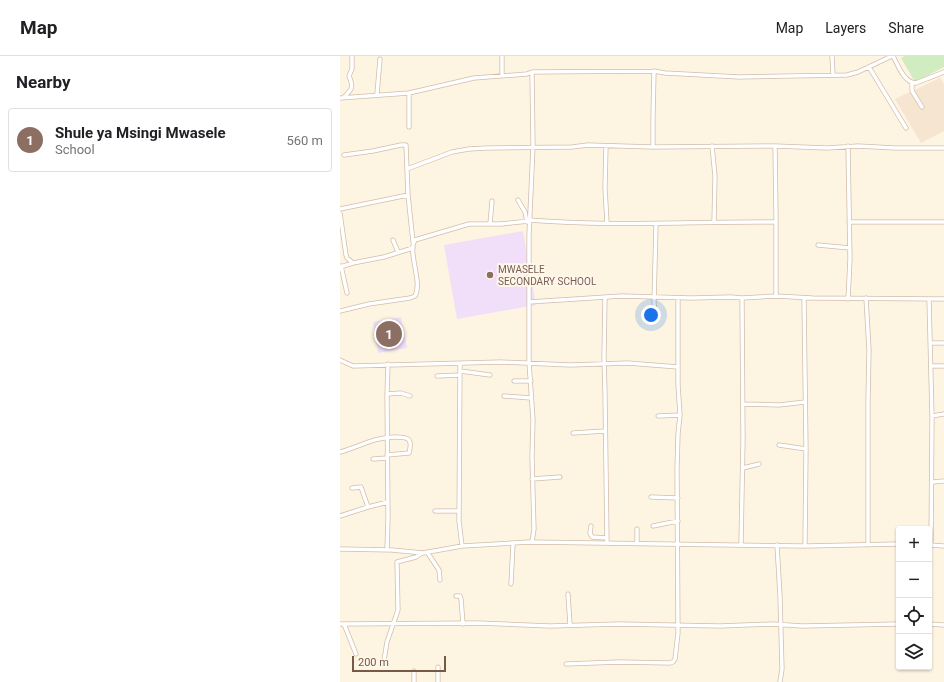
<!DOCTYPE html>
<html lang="en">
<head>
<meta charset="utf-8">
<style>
  body { margin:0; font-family:Roboto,sans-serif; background:#f6f6f6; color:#202124 }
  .controls { position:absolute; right:12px; bottom:12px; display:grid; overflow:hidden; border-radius:4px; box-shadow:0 1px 3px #0004 }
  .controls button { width:36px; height:36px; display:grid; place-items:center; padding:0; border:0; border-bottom:1px solid #e0e0e0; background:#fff; color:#202124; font:20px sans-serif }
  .scale { position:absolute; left:12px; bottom:10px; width:94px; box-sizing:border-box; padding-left:4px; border:2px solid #775947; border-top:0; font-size:11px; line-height:14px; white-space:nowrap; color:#775947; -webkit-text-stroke:3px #fff7ea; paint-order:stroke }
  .you { position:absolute; left:311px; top:259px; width:14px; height:14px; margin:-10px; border:3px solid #fff; border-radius:50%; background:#1a73e8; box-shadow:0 0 0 6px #1a73e833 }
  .badge { display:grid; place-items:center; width:26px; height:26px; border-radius:50%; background:#f06a3e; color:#fff; font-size:13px; font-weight:700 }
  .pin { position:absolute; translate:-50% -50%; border:2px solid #fff; box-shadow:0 1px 4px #0006 }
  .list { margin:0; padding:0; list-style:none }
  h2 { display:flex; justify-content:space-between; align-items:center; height:52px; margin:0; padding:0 16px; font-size:17px }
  h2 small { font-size:13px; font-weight:400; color:#757577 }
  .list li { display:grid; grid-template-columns:26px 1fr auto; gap:12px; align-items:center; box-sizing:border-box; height:64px; margin:0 8px 8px; padding:0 8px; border:1px solid #e0e0e0; border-radius:4px }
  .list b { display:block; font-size:15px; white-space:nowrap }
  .list p { margin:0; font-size:13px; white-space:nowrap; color:#757577 }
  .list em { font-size:13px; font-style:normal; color:#757577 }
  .icon { flex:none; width:22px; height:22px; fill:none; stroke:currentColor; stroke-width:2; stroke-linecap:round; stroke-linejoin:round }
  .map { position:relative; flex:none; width:604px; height:626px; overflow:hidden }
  header { display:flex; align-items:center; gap:24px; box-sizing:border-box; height:56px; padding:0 20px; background:#fff; border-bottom:1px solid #e0e0e0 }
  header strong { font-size:19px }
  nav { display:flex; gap:22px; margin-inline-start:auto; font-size:14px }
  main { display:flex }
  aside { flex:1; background:#fff }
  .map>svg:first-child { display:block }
  .residential { fill:#f6e5d0 }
  .education { fill:#f1dffa }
  .green { fill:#d1ecc0 }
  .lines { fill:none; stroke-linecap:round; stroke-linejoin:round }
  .minor-casing { stroke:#d2bdab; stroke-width:5 }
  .minor { stroke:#fff; stroke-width:3.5 }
  .education-dot { fill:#8d6e63; stroke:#fff7ea; stroke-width:1.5 }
  .labels { text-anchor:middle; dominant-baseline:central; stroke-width:4; stroke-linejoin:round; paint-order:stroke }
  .education-label { font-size:10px; fill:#785e54; stroke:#fff7ea; text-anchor:start }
</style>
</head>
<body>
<header>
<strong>Map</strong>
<nav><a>Map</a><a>Layers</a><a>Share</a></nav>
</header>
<main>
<aside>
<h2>Nearby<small></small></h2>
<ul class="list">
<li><span class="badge" style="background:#8d6e63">1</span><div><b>Shule ya Msingi Mwasele</b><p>School</p></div><em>560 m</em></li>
</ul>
</aside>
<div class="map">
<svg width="604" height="626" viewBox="0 0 604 626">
  <rect width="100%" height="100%" fill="#fef4e2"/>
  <!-- residential -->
  <path class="residential" d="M600,22L604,28V75L581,87L555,43Z"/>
  <!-- education -->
  <path class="education" d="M183,175L196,249L117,263L104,189Z
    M61,261L67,292L38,297L33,266Z"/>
  <!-- green -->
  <path class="green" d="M565,0H604V11L575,26L561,2Z"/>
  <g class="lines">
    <!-- minor casing -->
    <g class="minor-casing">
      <path id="minor" d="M492,0L493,19
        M553,0C558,9 564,27 576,27L604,16
        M529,11L566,72
        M192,16L193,90L189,179V306L193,364L192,401L194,473L192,486
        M162,19V0
        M572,27V35L582,51
        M69,37V71
        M37,38L40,3
        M4,41C12,33 14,32 9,20L12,13V0
        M0,42L69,37L134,22L187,18L192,16L314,15L325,17L399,21L507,19L518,16L552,0
        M266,90L265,132L267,167
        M372,90L375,120L374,166
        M435,90L436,160V240
        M313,91V61L314,15
        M4,99L33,95L61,89H66L68,139L73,186
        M67,113L112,96L129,93L147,92L232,91L248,89L313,91L435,90L487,92L518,90L555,92H604
        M178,144L185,156L187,166
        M0,153L68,139
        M0,157L6,199L7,202L13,207
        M189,164C271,171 354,165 436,166
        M509,166H604
        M150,168L152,145
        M316,168L314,247L316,263
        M53,184L58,196
        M478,189L510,192
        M1,210L7,237
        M0,211L13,207L44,201L73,192
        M265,241L264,302L265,337L267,487
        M464,242L466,393L465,490
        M526,242L529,294L528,346V489
        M508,243L510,203L508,90
        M589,243L592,361L591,489
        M189,246L282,240L351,242L391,241L402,242L436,240L472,242L604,243
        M0,255L29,248L70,242L75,240C83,226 67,196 75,184L129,168H161L189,165
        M590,287H604
        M0,304L13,310L161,306L230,309L288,307L338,311
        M120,308L119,465L122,490
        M591,310H604
        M120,315L150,319
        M97,320L120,319
        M174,325H191
        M47,338L61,337L70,340
        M164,340L191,342
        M403,348L439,349L465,346
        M318,360L340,359
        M592,360L604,358
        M233,377L265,375
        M439,389L466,393
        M0,396C19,391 34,381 55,381C68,381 73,382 69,397L47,399
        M33,403L47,402
        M403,412L419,408
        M192,423L220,421
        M593,426L604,425
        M12,432L21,431L28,451L48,446
        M311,441L338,442
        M95,455H119
        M0,460L28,451
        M251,470L250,477L252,481L267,482
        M313,470L338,465
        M297,488V473
        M401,489L403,384L402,242
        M437,489L440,540L442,613L440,626
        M589,489L604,490
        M0,493L52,494L83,497L122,490L189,486L465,490L559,488
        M47,494L48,462L47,338L48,308
        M87,496L99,514L100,524
        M171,528L173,488
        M228,538L230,569
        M116,540H120L121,543L123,568
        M0,568L137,567L210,570L279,568L380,570L433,568L462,570L559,568
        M4,568L16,598
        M589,568L604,569
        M44,604L47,586L58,554L57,506L76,501L82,497
        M226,608L279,606L330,607L333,606L335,603L338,577L337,413L338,378L340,359L338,329V242
        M98,611V626
        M74,626V615"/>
    </g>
    <!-- minor -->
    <use href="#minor" class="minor"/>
  </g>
  <!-- markers -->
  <circle class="education-dot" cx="150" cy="219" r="4"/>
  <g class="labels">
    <!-- education labels -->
    <g class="education-label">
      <text x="158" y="213">MWASELE<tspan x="158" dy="12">SECONDARY SCHOOL</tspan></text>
    </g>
  </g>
</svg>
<div class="controls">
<button>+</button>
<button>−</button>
<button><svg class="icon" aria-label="locate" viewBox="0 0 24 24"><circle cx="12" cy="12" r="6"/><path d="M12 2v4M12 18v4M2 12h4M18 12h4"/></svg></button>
<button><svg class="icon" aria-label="layers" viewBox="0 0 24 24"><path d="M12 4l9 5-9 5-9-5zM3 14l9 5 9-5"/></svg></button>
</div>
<div class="scale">200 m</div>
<div class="you"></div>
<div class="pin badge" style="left:49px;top:278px;background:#8d6e63">1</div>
</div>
</main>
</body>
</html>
